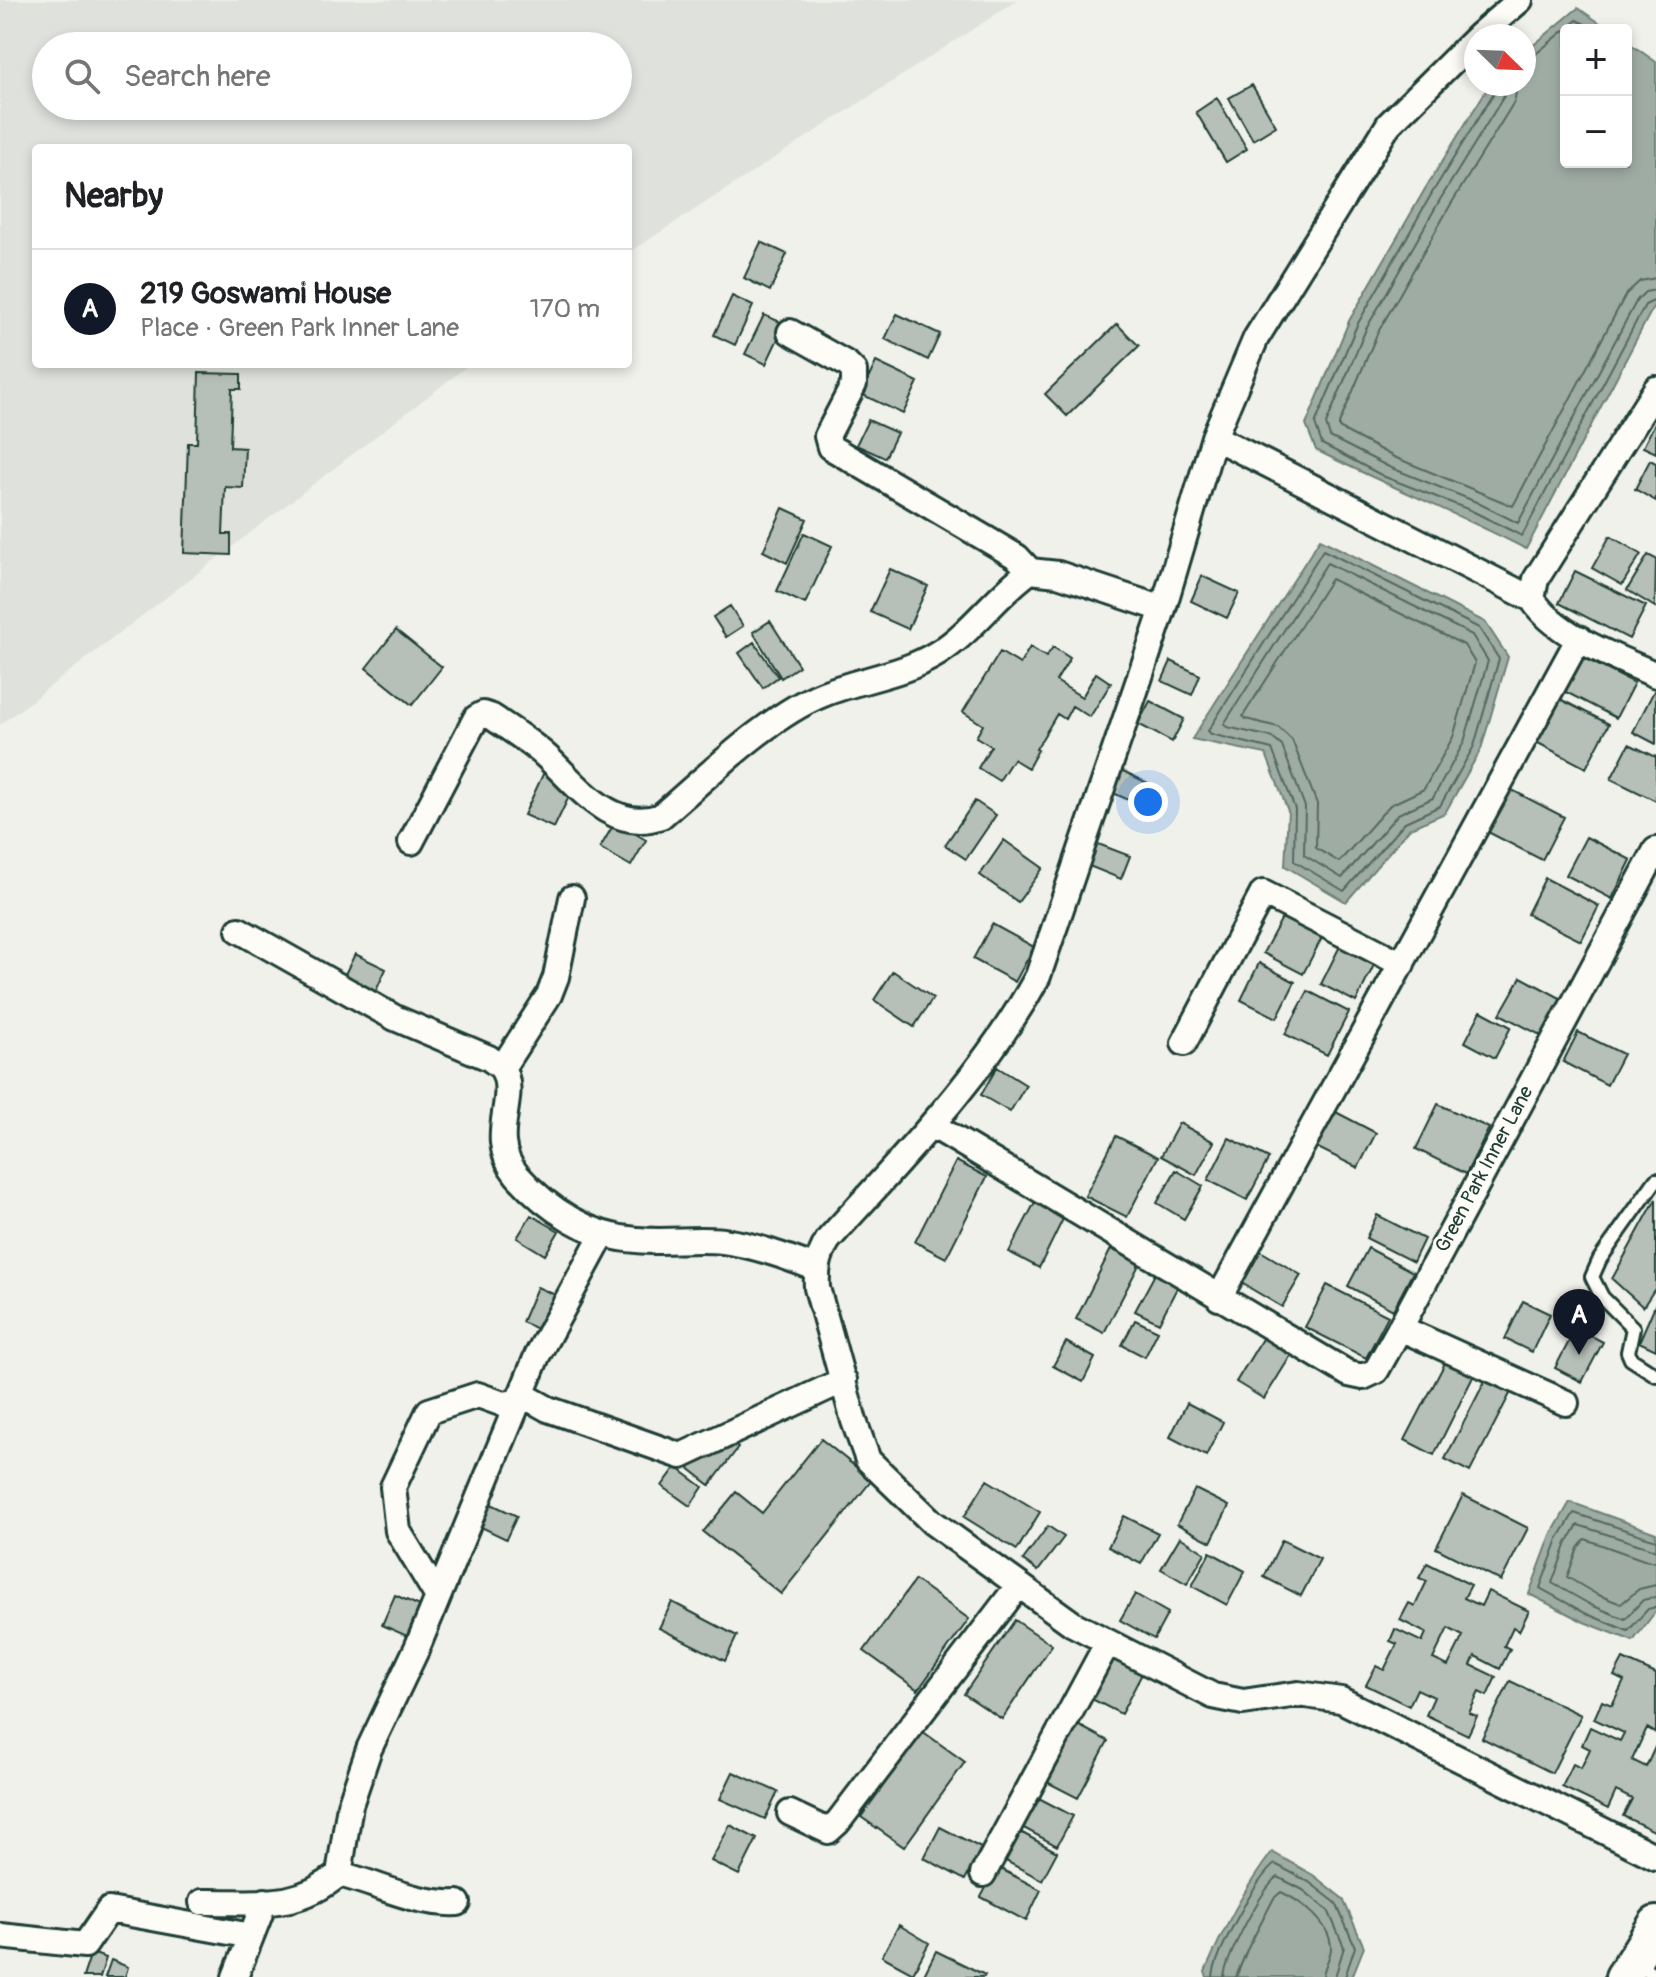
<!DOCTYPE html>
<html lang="en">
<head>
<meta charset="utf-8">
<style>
  body { margin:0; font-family:Pangolin,sans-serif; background:#f2f2f2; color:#202124 }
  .controls { position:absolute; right:24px; top:24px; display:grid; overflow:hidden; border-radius:8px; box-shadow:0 4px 12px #0003 }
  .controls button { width:72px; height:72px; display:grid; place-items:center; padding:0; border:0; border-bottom:2px solid #e0e0e0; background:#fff; color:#202124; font:40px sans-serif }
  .compass { position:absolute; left:1464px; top:24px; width:72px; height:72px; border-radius:50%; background:#fff; box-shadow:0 4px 12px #0003; rotate:113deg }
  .you { position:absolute; left:1148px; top:802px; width:28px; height:28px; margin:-20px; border:6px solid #fff; border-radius:50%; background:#1a73e8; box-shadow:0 0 0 12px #1a73e833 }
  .badge { display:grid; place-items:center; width:52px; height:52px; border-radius:50%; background:#111827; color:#fff; font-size:26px; font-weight:700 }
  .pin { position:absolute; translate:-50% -66px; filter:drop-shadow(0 2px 4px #0008) }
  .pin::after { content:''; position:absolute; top:42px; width:28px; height:24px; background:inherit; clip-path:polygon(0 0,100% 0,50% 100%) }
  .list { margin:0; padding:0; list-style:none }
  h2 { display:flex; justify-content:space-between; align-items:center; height:104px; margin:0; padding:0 32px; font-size:34px }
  h2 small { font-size:26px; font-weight:400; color:#757577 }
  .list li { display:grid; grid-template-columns:52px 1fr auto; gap:24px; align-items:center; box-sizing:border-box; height:120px; padding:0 32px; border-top:2px solid #e0e0e0 }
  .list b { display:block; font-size:30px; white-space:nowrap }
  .list p { margin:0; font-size:26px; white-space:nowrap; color:#757577 }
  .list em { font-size:26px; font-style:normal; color:#757577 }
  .icon { flex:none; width:44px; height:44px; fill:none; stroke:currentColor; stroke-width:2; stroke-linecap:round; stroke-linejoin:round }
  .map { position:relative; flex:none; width:1656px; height:1977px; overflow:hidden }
  .search { position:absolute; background:#fff; box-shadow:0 4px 12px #0003; left:32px; top:32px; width:600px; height:88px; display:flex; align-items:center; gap:20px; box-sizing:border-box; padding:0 28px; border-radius:44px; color:#757577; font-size:30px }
  .panel { position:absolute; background:#fff; box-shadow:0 4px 12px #0003; left:32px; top:144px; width:600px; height:224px; border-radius:8px }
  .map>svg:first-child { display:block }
  .built { fill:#dfe2dc; fill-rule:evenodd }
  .water { fill:#9faca4; stroke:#6c8077; stroke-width:2 }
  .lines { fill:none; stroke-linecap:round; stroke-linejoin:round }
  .shore { stroke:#526961; stroke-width:2 }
  .building { fill:#b6bfb8; stroke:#1f3d34; stroke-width:2; fill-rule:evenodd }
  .lane-casing { stroke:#1f3d34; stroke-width:18 }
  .street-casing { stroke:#1f3d34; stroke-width:30 }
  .secondary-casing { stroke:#1f3d34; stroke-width:40 }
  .lane { stroke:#fdfcf7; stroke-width:12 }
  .street { stroke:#fdfcf7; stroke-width:24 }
  .secondary { stroke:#fdfcf7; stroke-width:34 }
  .labels { text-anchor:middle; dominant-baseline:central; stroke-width:6; stroke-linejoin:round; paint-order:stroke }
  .street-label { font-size:20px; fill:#1f3d34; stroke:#fdfcf7 }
</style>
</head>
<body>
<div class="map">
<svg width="1656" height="1977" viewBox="0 0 1656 1977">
  <rect width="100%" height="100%" fill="#f0f1eb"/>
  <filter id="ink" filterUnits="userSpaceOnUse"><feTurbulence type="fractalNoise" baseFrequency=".0125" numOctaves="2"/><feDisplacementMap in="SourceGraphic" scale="16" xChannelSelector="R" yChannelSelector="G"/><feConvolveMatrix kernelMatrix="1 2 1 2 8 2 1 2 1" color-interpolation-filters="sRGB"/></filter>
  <g filter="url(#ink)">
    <!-- built -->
    <path class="built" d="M0,0H1018L628,253V148H36V364H470L0,725ZM46,46H618V106H46Z"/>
    <!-- water -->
    <path class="water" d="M1578,8L1610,30H1566V162H1626V41L1656,62V302L1526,549C1457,513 1385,485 1316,450L1306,425L1349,321L1425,189L1490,84H1524V53Z
      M1320,539L1485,622L1508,657L1481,749L1445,813L1410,828L1346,902L1285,866L1288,811L1266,754L1192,739Z
      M1570,1502L1656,1533V1611L1633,1641L1584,1622L1529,1594L1551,1535Z
      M1272,1852L1313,1875L1343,1899L1364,1947L1352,1977H1207L1205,1972C1223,1929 1244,1889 1272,1852Z"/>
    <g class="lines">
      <!-- shore -->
      <path class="shore" d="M1524,58L1532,57L1577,20L1596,30
        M1496,84L1495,91L1432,193L1357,325L1315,424L1322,444L1385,477L1470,510L1522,536L1645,305L1656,300
        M1506,84L1504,96L1441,198L1366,329L1326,424L1330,437L1389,467L1474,501L1518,523L1637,300L1645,292L1656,290
        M1518,84L1514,102L1451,204L1377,334L1339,424V428L1394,457L1513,506L1626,294L1640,281L1656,278
        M1323,550L1479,628L1499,659L1474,746L1440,806L1405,822L1344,891L1294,861L1295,809L1272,749L1211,734L1208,731Z
        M1327,563L1472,635L1488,661L1464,742L1433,798L1398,814L1342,878L1304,855L1305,807L1282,746L1271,737L1227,727L1224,724Z
        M1331,579L1464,645L1475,663L1453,737L1424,789L1390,805L1339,862L1316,848L1317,804L1292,740L1278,727L1246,719L1243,716Z
        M1656,1540L1574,1513L1558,1539L1540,1588L1587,1614L1628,1631L1648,1609L1656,1607
        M1656,1550L1578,1525L1567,1543L1552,1583L1591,1605L1625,1619L1643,1600L1656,1597
        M1656,1562L1644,1560L1585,1539L1578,1548L1567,1577L1596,1594L1621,1604L1639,1589L1656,1585
        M1213,1977C1215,1954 1257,1877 1275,1864L1309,1882L1336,1903L1355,1947L1345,1977
        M1224,1977C1227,1956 1261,1889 1278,1877L1303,1890L1328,1910L1344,1947L1335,1977
        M1236,1977L1247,1950L1274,1898L1281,1892C1301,1901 1329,1922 1331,1946C1332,1956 1323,1967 1323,1977"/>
    </g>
    <!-- building -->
    <path class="building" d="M1252,85L1276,126L1253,140L1229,98Z
      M1217,98L1247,149L1226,162L1196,112Z
      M761,242L787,254L770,291L744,278Z
      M732,296L753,306L735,345L714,335Z
      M897,314L940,334L928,360L885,339Z
      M764,315L785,324L766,364L745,354Z
      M1117,324L1139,346L1067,416L1045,394Z
      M876,362L918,382L903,414L861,394Z
      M199,373L241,374V389H232L230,447L245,448L243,488L225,487L223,534H231V555L184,553L188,443H197Z
      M868,420L897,433L885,458L856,445Z
      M1656,421V453L1643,447Z
      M1650,460L1656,463V501L1635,489Z
      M783,508L807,519L787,563L763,551Z
      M804,533L832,546L805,604L777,591Z
      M1610,536L1641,554L1622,585L1592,568Z
      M1648,555L1656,559L1655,607L1627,590Z
      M890,569L928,586L908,629L870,612Z
      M1575,571L1646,606L1629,639L1559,603Z
      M1202,576L1239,593L1227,618L1191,601Z
      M730,606L743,626L726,637L713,617Z
      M770,621L799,666L781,678L753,632Z
      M396,630L442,667L412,705L366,668Z
      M754,642L778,677L763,688L739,653Z
      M1030,647L1046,657L1053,647L1070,658L1056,681L1082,697L1096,673L1111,683L1090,717L1072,706L1065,719L1057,714L1036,749L1038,750L1028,768L1013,759L999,781L978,768L991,746L976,737L983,725L963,712L1000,652L1020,664Z
      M1580,656L1634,683L1616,718L1562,690Z
      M1171,661L1200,675L1192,695L1162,681Z
      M1654,691L1656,692V744L1633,732Z
      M1558,698L1609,724L1586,768L1536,742Z
      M1150,701L1184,719L1172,742L1138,724Z
      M1629,744L1656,757V801L1611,779Z
      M1121,770L1156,787L1146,808L1111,792Z
      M544,772L574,786L554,828L524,815Z
      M1510,789L1564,817L1542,860L1488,832Z
      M975,801L996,815L966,859L945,845Z
      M615,822L646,840L631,866L600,848Z
      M1586,837L1631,860L1612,899L1566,875Z
      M1004,840L1043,868L1018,902L980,875Z
      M1093,842L1130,856L1121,879L1084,864Z
      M1545,878L1599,906L1581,941L1527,914Z
      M1283,916L1323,936L1303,974L1263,953Z
      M992,924L1034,947L1015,982L973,959Z
      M1341,944L1376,961L1356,1002L1321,984Z
      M355,954L386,969L375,993L343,978Z
      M1259,963L1295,982L1277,1018L1241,1000Z
      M893,971L933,998L914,1027L874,1000Z
      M1521,977L1564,1000L1544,1037L1500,1014Z
      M1308,991L1349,1012L1327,1055L1285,1034Z
      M1481,1011L1511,1027L1495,1058L1465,1042Z
      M1578,1032L1623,1054L1607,1085L1563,1062Z
      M997,1067L1026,1085L1010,1112L981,1095Z
      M1438,1104L1489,1128L1466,1174L1416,1149Z
      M1332,1110L1376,1133L1358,1168L1314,1146Z
      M1179,1123L1214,1142L1196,1175L1161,1156Z
      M1116,1136L1158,1157L1127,1217L1085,1196Z
      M1229,1138L1269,1158L1247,1200L1208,1180Z
      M956,1161L987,1177L946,1258L915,1242Z
      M1176,1170L1203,1186L1184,1219L1157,1203Z
      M1656,1199V1287L1643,1307L1612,1279Z
      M1035,1202L1064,1217L1039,1268L1009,1252Z
      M531,1215L559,1231L545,1255L517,1238Z
      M1377,1215L1424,1239L1413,1262L1366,1238Z
      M1368,1248L1413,1272L1393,1310L1348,1286Z
      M1111,1249L1140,1263L1104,1333L1076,1319Z
      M1257,1249L1301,1275L1282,1307L1238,1281Z
      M1155,1274L1178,1286L1159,1323L1135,1311Z
      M1327,1285L1388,1316L1366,1358L1305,1327Z
      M537,1287L558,1296L541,1331L522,1322Z
      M1523,1301L1550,1314L1532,1352L1505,1339Z
      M1656,1303V1350L1639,1342Z
      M1135,1320L1158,1331L1145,1357L1122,1345Z
      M1576,1328L1603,1342L1582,1382L1555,1368Z
      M1265,1334L1293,1352L1264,1399L1236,1382Z
      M1066,1342L1095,1358L1083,1382L1053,1366Z
      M1447,1359L1475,1373L1434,1455L1405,1440Z
      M1488,1375L1513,1388L1470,1472L1445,1459Z
      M1187,1403L1223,1422L1206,1456L1170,1437Z
      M715,1430L738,1448L710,1485L687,1467Z
      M821,1439L872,1480L781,1594L703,1532L736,1492L762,1513Z
      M676,1467L703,1487L690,1506L662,1486Z
      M987,1480L1040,1512L1017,1550L964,1517Z
      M1195,1489L1229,1506L1211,1542L1177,1524Z
      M1463,1495L1528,1528L1501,1581L1436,1548Z
      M487,1502L517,1516L506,1539L477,1525Z
      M1124,1516L1158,1533L1141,1564L1108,1547Z
      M1048,1526L1064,1537L1038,1571L1023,1560Z
      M1180,1537L1205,1553L1187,1584L1161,1569Z
      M1282,1540L1320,1559L1301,1596L1264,1577Z
      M1210,1552L1245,1571L1227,1605L1192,1586Z
      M1427,1563L1471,1585L1464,1598L1481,1606L1488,1591L1529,1611L1519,1631L1513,1627L1504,1646L1510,1649L1500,1669L1475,1656L1471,1665L1496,1677L1487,1696L1479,1692L1469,1713L1477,1716L1468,1735L1426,1715L1434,1697L1417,1689L1409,1706L1366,1685L1376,1666L1384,1670L1397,1644L1390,1641L1395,1629L1422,1642L1426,1633L1400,1620L1409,1603L1415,1606L1427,1581L1419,1578ZM1448,1628L1463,1636L1448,1666L1433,1659Z
      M915,1580L969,1619L918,1690L864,1651Z
      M1135,1594L1168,1613L1154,1639L1120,1620Z
      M395,1595L420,1606L407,1636L382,1625Z
      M672,1602L737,1636L725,1661L659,1628Z
      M1015,1620L1052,1645L1002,1719L964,1694Z
      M1110,1653L1144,1670L1121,1714L1088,1697Z
      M1623,1659L1656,1674V1733L1647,1728L1632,1760L1646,1767L1656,1745V1832L1623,1816L1632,1799L1616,1791L1608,1809L1562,1787L1573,1764L1581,1768L1590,1749L1582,1745L1590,1727L1620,1741L1624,1733L1594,1719L1602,1701L1612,1705L1624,1681L1614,1676Z
      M1510,1681L1581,1715L1552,1773L1482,1738Z
      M1076,1724L1108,1741L1078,1798L1045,1781Z
      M922,1731L965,1762L904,1847L861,1817Z
      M733,1772L778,1792L765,1819L720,1799Z
      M1035,1796L1073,1816L1057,1846L1020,1826Z
      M730,1825L757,1839L739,1875L711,1861Z
      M940,1827L981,1848L965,1880L924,1858Z
      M1015,1829L1057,1852L1042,1880L1000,1858Z
      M997,1867L1041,1890L1026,1921L981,1897Z
      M899,1925L929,1943L913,1973L882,1956Z
      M936,1951L985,1975L984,1977H923Z
      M91,1953L106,1958L100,1977H83Z
      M111,1960L128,1967L125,1977H105Z"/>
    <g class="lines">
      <!-- lane casing -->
      <g class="lane-casing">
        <path id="lane" d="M1656,1180L1600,1259L1592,1277L1602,1297L1633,1328L1628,1352L1631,1359L1656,1375
          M1637,1960L1655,1977"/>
      </g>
      <!-- street casing -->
      <g class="street-casing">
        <path id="street" d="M1478,36L1520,0
          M1476,38L1389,124L1256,338L1214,437L1163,609L1038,976C984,1075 903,1157 828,1240C818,1257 816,1269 817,1288L854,1421L868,1460L932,1522L1073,1624L1213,1696L1243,1702L1298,1694L1341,1700L1656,1857
          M790,332L847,364L854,371V384L827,436L830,447L1017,557L1030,571
          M1656,389L1536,579L1532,599C1558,638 1615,656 1656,675
          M1214,437L1532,599
          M411,842L476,718L483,714L492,717C510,729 531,742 547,757C578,786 613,834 661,816C707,777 768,716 823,694C861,679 903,675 938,653C973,631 996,595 1030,571L1058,574L1163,609
          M239,930L395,1018L489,1058C494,1062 500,1065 503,1070C519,1100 485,1137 517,1175C548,1210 590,1237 637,1240C666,1243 694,1238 723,1241C755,1245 786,1257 816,1268
          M1184,1043L1263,893L1402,964
          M502,1068L549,995L556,977L572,898
          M932,1125L1349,1374L1363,1377L1376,1371L1400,1328
          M1219,1298L1579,638
          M521,1394L548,1409L681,1456L844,1380
          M1566,1403L1400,1328L1656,850
          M438,1597L398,1531L393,1487L429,1411L478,1395L503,1404L518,1402
          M790,1813L828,1831L838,1822L1018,1586
          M339,1874C380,1884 415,1905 458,1903
          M983,1874L1108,1642
          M202,1902C255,1901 295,1911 339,1874L350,1805L369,1749L417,1648L537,1356L603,1234
          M0,1936L85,1945L109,1910L251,1936
          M235,1977L265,1901"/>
      </g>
      <!-- secondary casing -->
      <g class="secondary-casing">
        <path id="secondary" d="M1623,1977L1656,1924"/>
      </g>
      <!-- lane -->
      <use href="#lane" class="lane"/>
      <!-- street -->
      <use href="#street" class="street"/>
      <!-- secondary -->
      <use href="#secondary" class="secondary"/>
    </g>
  </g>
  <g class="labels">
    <!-- street labels -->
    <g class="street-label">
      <text transform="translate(1484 1169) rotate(-62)">Green Park Inner Lane</text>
    </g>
  </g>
</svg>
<div class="controls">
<button>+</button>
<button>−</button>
</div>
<svg class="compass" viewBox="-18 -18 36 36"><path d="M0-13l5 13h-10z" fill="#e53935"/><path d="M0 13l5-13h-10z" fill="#757577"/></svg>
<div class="you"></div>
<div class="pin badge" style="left:1579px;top:1355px">A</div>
<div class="search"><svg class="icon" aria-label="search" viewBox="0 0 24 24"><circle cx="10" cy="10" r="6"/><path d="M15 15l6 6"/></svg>Search here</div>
<section class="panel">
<h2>Nearby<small></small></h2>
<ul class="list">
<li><span class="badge">A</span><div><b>219 Goswami House</b><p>Place · Green Park Inner Lane</p></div><em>170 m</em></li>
</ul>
</section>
</div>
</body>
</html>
